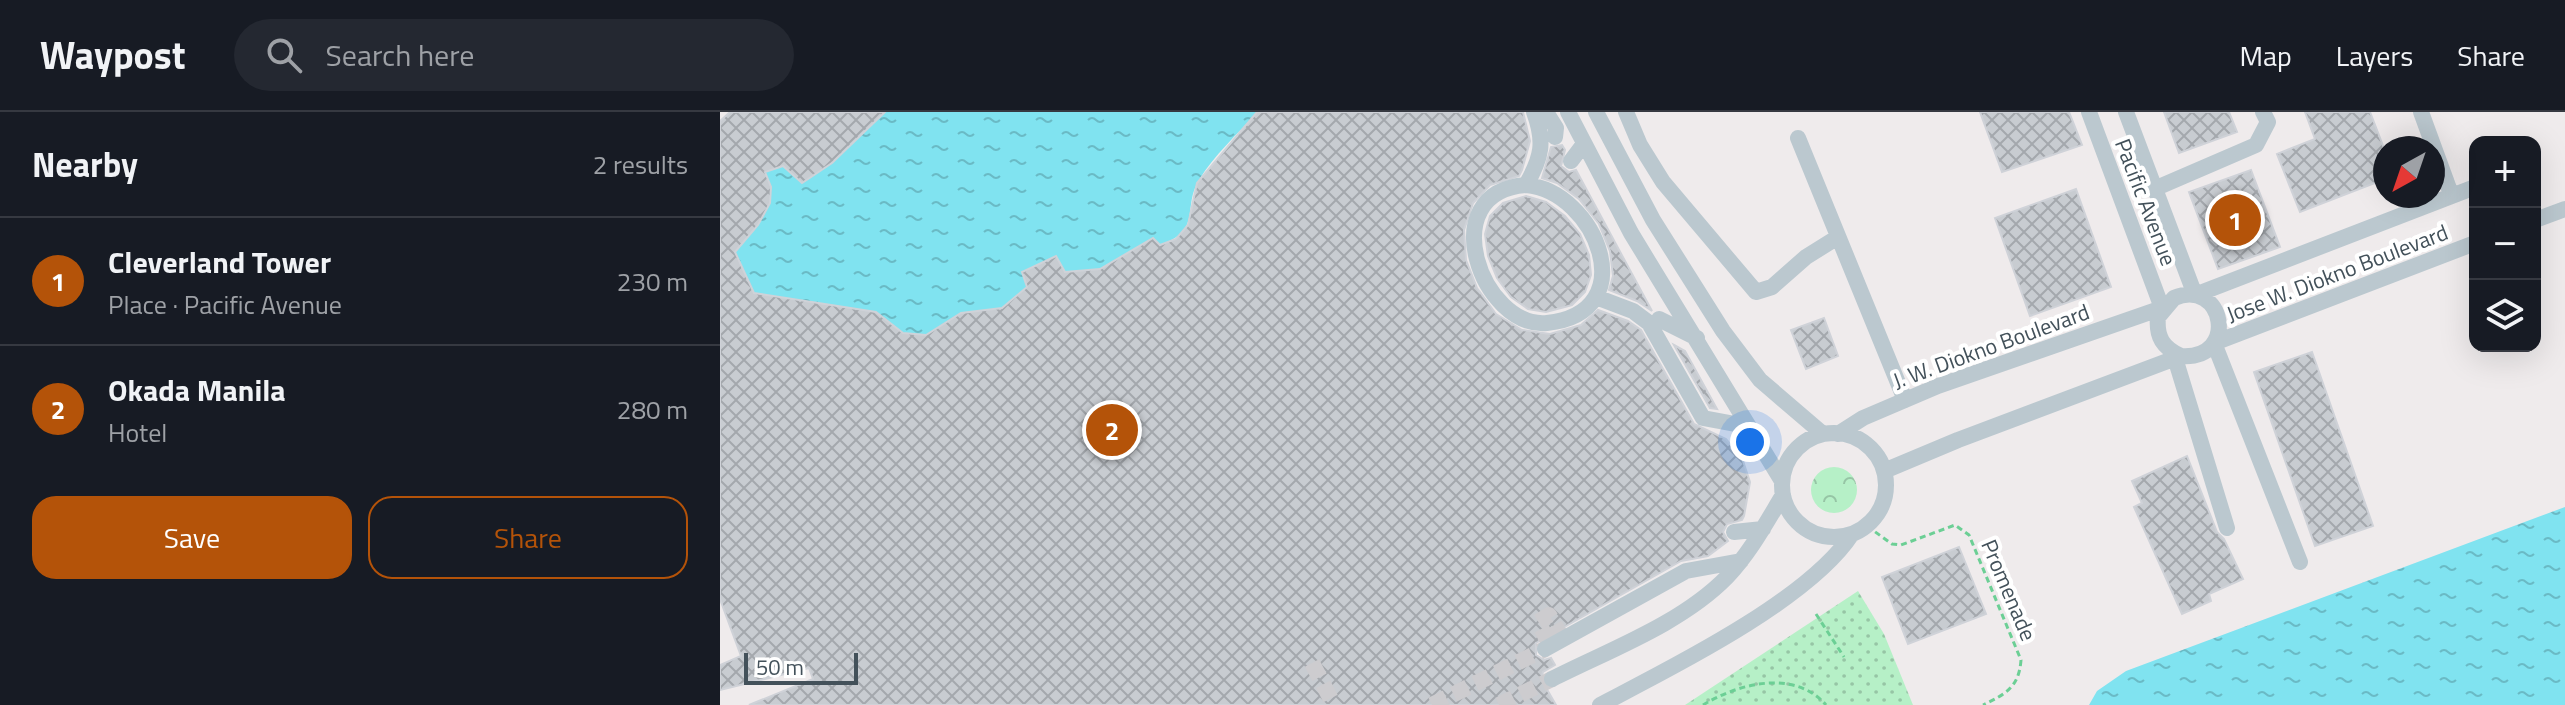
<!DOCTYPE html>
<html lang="en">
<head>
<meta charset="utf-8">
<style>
  body { margin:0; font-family:"Titillium Web",sans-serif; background:#242831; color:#f1f3f6 }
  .controls { position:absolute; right:24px; top:24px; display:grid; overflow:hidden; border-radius:16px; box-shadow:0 8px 32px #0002 }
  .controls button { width:72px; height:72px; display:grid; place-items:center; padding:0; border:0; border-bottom:2px solid #363941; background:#171b24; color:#f1f3f6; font:40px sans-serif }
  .compass { position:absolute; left:1653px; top:24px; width:72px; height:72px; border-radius:50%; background:#171b24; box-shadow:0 8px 32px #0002; rotate:220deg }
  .scale { position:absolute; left:24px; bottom:20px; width:114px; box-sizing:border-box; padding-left:8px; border:4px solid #43515a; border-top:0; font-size:22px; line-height:28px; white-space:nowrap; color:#43515a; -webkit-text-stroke:6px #fff; paint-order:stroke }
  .you { position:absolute; left:1030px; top:330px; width:28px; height:28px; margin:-20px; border:6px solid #fff; border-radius:50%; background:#1a73e8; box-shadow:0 0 0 12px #1a73e833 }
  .badge { display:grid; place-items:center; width:52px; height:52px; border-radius:50%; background:#b45309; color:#fff; font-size:26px; font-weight:700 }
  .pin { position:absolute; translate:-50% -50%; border:4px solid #fff; box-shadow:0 2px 8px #0006 }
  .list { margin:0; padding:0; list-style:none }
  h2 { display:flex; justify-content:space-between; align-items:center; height:104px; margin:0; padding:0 32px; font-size:34px }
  h2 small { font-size:26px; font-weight:400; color:#9ea1a6 }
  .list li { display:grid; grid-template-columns:52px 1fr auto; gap:24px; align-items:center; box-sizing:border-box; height:128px; padding:0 32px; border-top:2px solid #363941 }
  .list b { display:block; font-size:30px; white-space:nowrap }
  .list p { margin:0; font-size:26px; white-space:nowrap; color:#9ea1a6 }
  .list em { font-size:26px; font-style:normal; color:#9ea1a6 }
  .actions { display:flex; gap:16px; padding:24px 32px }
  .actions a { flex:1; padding:18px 0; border:2px solid #b45309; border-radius:24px; text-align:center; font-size:28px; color:#b45309 }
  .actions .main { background:#b45309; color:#fff }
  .icon { flex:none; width:44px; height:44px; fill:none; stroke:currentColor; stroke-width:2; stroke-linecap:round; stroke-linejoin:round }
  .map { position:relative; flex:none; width:1845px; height:593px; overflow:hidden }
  header { display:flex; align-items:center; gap:48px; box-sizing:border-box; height:112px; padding:0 40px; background:#171b24; border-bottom:2px solid #363941 }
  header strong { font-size:38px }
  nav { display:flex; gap:44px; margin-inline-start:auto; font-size:28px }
  .search { width:560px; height:72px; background:#242831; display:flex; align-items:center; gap:20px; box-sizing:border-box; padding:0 28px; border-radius:44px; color:#9ea1a6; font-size:30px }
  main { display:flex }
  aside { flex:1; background:#171b24 }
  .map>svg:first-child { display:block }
  .grass { fill:url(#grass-dots) }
  .forest { fill:url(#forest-crowns) }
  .water { fill:url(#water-ripples) }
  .building { fill:url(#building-cross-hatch); stroke:#cfd2d8; stroke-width:2 }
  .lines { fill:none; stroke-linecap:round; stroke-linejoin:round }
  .minor-tunnel { stroke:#cdcccf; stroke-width:16; stroke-dasharray:16 8; stroke-linecap:butt }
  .path { stroke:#6ccf95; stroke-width:3; stroke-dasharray:6 4; stroke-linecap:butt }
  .minor { stroke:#bbc8cf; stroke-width:16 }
  .labels { text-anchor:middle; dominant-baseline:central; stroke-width:8; stroke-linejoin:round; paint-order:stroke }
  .street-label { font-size:22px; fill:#43515a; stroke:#fff }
</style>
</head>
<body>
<header>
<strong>Waypost</strong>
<div class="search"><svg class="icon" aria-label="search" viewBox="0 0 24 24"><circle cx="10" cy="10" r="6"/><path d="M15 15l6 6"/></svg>Search here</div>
<nav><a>Map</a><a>Layers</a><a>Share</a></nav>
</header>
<main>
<aside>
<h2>Nearby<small>2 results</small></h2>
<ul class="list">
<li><span class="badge">1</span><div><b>Cleverland Tower</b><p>Place · Pacific Avenue</p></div><em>230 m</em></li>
<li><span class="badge">2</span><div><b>Okada Manila</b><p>Hotel</p></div><em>280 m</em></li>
</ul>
<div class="actions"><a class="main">Save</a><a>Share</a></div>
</aside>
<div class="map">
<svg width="1845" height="593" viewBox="0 0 1845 593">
  <defs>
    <pattern id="grass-dots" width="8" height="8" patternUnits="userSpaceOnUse" patternTransform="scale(2)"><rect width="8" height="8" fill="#b6f0c7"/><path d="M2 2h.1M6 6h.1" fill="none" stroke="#96c5a5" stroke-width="1.8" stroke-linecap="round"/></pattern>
    <pattern id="forest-crowns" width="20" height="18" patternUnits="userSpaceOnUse" patternTransform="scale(2)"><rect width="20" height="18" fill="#b6f0c7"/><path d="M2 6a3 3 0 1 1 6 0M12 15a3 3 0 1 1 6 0" fill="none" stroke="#96c5a5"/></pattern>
    <pattern id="water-ripples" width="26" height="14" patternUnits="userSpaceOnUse" patternTransform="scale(2)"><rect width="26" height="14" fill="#80e3f0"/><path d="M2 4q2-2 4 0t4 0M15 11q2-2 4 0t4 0" fill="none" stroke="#6abac5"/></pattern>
    <pattern id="building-cross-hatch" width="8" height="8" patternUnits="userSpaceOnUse" patternTransform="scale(2)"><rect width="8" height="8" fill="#c8ccd1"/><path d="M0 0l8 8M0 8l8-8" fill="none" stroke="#a4a8ad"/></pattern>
  </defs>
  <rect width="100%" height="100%" fill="#efebec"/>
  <!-- grass -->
  <path class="grass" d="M1138,479L1164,522L1193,593H965Z"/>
  <!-- forest -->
  <path class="forest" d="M1091 378a23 23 0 1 1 46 0a23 23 0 1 1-46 0Z"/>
  <!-- water -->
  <path class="water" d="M162,0H537C518,22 494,43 479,68C462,96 483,118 440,133L433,127L380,157L345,160L336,144L302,160L307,175L282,196L241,201L206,223L183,221L156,200L34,181L15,140L38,113L45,60L63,54L82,70L112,51Z
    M1845,395V593H1369L1377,579L1406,559Z"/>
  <!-- building -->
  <path class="building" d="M10,0H165L112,51L82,71L63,54L45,60L51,75L50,91L38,113L15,140L34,181L156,200L183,221L206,223L241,201L282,196L307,175L302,160L336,144L345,160L380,157L433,126L440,133L456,127L468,113L477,71L537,0H803L810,29L802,58L799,64L770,73L753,91L744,118L746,148L757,176L776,202L802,218L830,222L861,213L878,198L908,209L921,218L974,312L1006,327L1022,346L1030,370L1024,404L1022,408L1007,412L1003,420L1008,429L988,444L961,449L816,531V543L824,548L831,546L835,553L823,560L821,567L836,593H29L93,567L89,556L0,578V553L21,544L0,487V9Z
    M1260,0H1349L1362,33L1282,60Z
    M1444,0H1509L1517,20L1459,41Z
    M1585,0H1650L1665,39V67L1580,100L1557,42L1595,27Z
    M842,33L845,38L841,54L849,60L856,58L932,199L917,189L889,178L893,164L890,139L879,112L859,87L837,71L822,66L831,35Z
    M1531,58L1560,135L1498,157L1469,80Z
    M1356,77L1391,175L1310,204L1275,106Z
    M806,84L826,90L845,104L860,122L869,143L871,163L865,180L852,193L826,200L808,197L791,185L777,166L768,144L765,122L770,104L783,91Z
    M1104,206L1118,244L1086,257L1071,218Z
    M954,233L965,239L997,297L990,296Z
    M1592,240L1653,414L1595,434L1534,260Z
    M1467,344L1497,420L1504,427L1523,467L1489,482L1491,489L1462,502L1414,395L1422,391L1412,369Z
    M1239,435L1266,502L1188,532L1162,465Z"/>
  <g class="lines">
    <!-- minor-tunnel -->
    <path class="minor-tunnel" d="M829,531L818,510L829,503L841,524
      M592,551L614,593
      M712,593L825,537
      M779,593L832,567"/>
    <!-- path -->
    <path class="path" d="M1147,414L1172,432L1181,433L1235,413L1249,423L1301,548C1299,575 1286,582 1263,593
      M1096,502L1124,545
      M983,593C1019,571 1075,557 1106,593"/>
    <!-- minor -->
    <path class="minor" d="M826,0L836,16L835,25
      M848,0L911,121L1062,369
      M876,0L933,108L1003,219L1040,268L1103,322
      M906,0L920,33L943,70L1036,180L1052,175L1086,145L1118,125
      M1406,0L1475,183L1755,75
      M1701,0L1731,82
      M1078,26L1185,288
      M851,49L863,33
      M806,73C876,79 925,201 827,211C762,217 712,80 806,73Z
      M806,73C822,45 825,30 814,0
      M1434,77L1536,33L1548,10L1543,0
      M1815,108L1845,97
      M876,185L913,199L929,211L983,306L1026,314
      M939,207L977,226
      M1455,246L1507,416
      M1062 373a52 52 0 1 1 104 0a52 52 0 1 1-104 0Z
      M1118,322L1143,306L1218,274L1442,196L1369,0
      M1164,359L1238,328L1461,244C1520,248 1504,165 1454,186L1438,205C1436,225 1443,236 1461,244
      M1014,420L1043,417
      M1580,450L1494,231L1755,131
      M825,537L966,459L1021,449
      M832,567C889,538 961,512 1007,465C1030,441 1046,411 1063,383
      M880,593C951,556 1089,488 1132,422"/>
  </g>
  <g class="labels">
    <!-- street labels -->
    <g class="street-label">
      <text transform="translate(1426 90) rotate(69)">Pacific Avenue</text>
      <text transform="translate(1617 161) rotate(-21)">Jose W. Diokno Boulevard</text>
      <text transform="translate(1271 234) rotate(-20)">J. W. Diokno Boulevard</text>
      <text transform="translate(1289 478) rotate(67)">Promenade</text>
    </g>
  </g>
</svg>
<div class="controls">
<button>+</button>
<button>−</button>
<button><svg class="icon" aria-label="layers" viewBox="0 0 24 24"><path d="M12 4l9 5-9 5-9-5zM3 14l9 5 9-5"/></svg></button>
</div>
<svg class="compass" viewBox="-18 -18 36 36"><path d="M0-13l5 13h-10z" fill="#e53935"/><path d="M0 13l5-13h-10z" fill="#9ea1a6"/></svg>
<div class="scale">50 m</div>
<div class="you"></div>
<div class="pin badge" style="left:1515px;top:108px">1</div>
<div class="pin badge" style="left:392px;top:318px">2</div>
</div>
</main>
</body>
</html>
